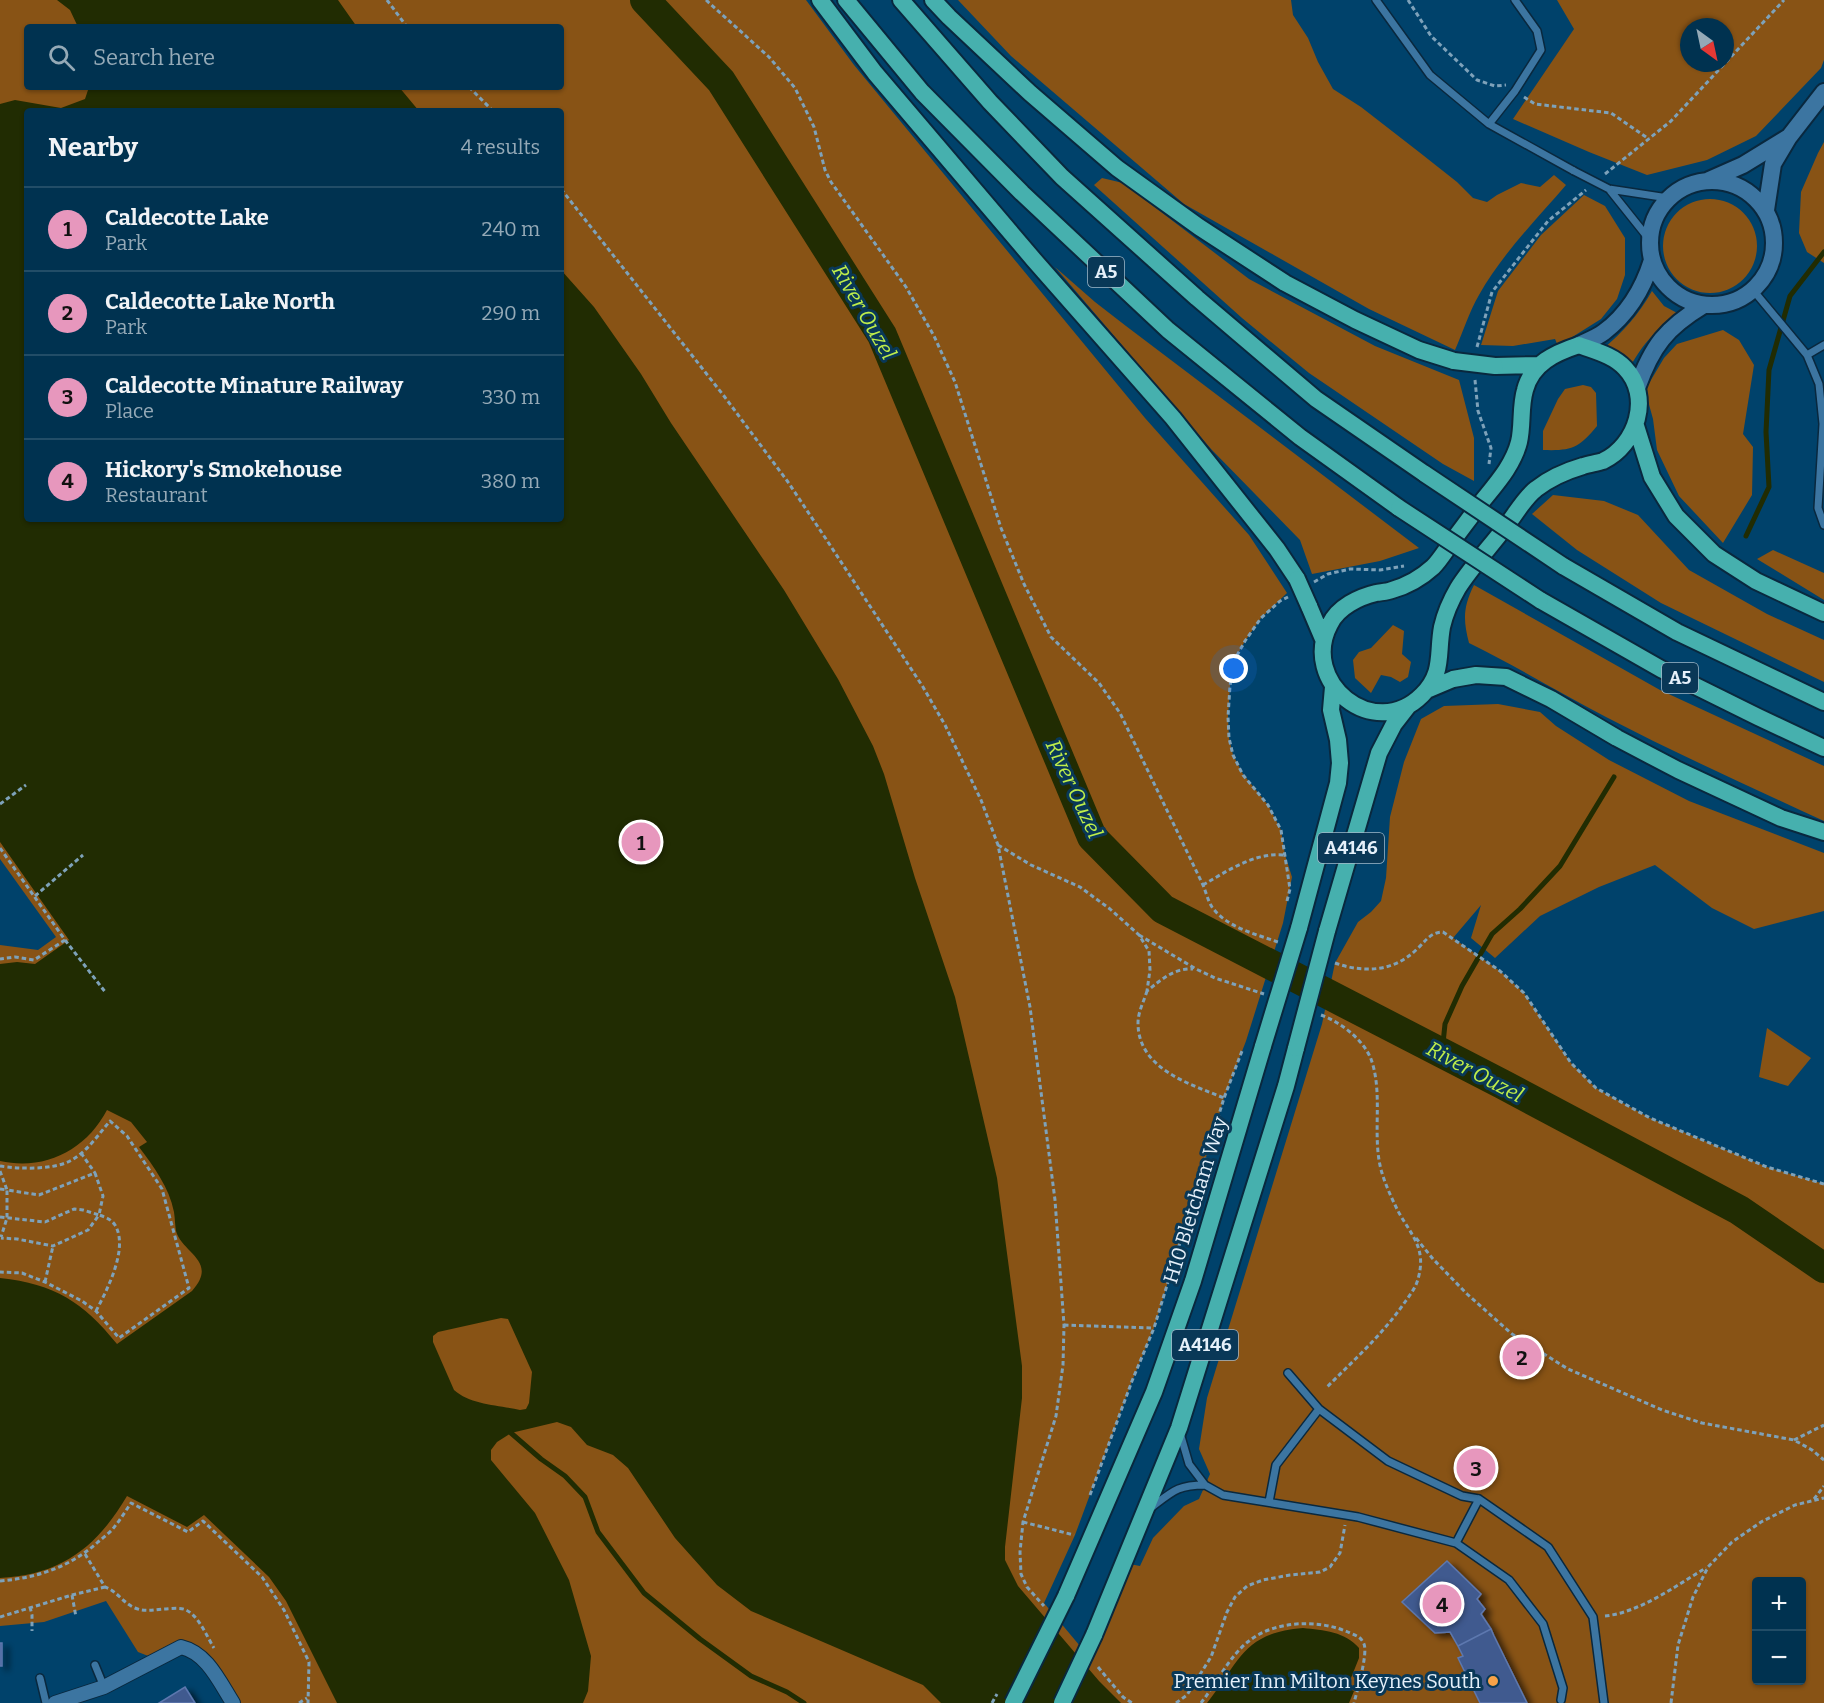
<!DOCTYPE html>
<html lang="en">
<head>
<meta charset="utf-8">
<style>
  body { margin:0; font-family:Bitter,serif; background:#0a3a57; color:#f1f3f6 }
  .controls { position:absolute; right:18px; bottom:18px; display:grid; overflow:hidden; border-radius:6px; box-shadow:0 2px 4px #0004 }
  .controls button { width:54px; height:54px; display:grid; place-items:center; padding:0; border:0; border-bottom:2px solid #224d67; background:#003250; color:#f1f3f6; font:30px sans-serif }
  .compass { position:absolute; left:1680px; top:18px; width:54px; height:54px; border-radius:50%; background:#003250; box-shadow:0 2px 4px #0004; rotate:147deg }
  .you { position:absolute; left:1234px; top:669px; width:21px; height:21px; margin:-15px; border:4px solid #fff; border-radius:50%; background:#1a73e8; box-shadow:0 0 0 9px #1a73e833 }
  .badge { display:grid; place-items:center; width:39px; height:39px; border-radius:50%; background:#e797bd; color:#111; font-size:20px; font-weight:700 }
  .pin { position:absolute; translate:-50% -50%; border:3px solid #fff; box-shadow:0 2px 6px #0006 }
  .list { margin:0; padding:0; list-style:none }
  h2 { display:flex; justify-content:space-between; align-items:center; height:78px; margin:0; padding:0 24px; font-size:26px }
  h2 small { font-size:20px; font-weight:400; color:#95aab7 }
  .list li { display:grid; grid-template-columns:39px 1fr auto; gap:18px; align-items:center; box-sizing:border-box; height:84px; padding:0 24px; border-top:2px solid #224d67 }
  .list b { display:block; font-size:22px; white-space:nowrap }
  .list p { margin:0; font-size:20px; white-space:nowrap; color:#95aab7 }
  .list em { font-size:20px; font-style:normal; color:#95aab7 }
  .icon { flex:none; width:33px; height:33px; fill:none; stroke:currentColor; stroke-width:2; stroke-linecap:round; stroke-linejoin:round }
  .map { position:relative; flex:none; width:1824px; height:1703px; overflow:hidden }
  .search { position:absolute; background:#003250; box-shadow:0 2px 4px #0004; left:24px; top:24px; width:540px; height:66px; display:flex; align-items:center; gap:15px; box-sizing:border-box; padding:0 21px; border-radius:6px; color:#95aab7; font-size:22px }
  .panel { position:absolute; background:#003250; box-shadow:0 2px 4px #0004; left:24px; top:108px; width:540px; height:414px; border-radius:6px }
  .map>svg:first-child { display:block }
  .green { fill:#885315; fill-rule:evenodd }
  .water { fill:#212c02; fill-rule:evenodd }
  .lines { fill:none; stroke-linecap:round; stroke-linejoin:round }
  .stream { stroke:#212c02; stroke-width:5 }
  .river { stroke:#212c02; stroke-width:30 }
  .building { fill:#415a8f; stroke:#5d78af; stroke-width:1.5; filter:url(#shadow) }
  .service-casing { stroke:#09283e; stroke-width:10 }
  .minor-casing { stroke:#09283e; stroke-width:16 }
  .tertiary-casing { stroke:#09283e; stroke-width:20 }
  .trunk-casing { stroke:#09283e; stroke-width:20 }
  .path { stroke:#7ea2ba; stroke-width:3; stroke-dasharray:4.5 3; stroke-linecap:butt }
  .service { stroke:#3c75a1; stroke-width:7 }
  .minor { stroke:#3c75a1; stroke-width:14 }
  .tertiary { stroke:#3c75a1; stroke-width:16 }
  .trunk { stroke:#46b0ae; stroke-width:16 }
  .service-bridge-casing { stroke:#09283e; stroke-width:10; stroke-linecap:butt }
  .trunk-bridge-casing { stroke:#09283e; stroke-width:20; stroke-linecap:butt }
  .path-bridge { stroke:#7ea2ba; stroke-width:3; stroke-dasharray:4.5 3; stroke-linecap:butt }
  .service-bridge { stroke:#3c75a1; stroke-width:7 }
  .trunk-bridge { stroke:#46b0ae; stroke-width:16 }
  .poi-dot { fill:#f6a248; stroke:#093857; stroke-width:2 }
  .labels { text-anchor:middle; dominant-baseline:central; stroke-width:6; stroke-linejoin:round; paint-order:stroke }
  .shield { fill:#093857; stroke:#a3b9c9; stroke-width:1.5 }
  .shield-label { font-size:18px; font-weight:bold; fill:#e5f0fa }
  .street-label { font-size:20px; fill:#e5f0fa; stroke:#093857 }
  .poi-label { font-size:20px; fill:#e5f0fa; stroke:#093857; text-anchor:end }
  .water-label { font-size:21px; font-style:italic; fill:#bfee4a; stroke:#093857 }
</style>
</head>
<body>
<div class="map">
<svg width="1824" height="1703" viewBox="0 0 1824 1703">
  <defs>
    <filter id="shadow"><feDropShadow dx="6" dy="4" stdDeviation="3" flood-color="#0009"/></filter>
  </defs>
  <rect width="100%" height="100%" fill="#00426b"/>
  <!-- green -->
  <path class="green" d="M0,0H806L854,65L1145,418L1249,535L1287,593L1261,618L1245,641L1235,659L1230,686L1228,717L1229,738L1233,755L1243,774L1268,805L1281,830L1285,855L1292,877L1283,923L1246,1041L1224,1098L1154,1328L1132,1381L1075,1535L1044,1603L1085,1652L1124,1563L1140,1566L1153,1538L1184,1506L1199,1499L1210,1474L1199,1449L1207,1398L1322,1024L1335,963L1358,922L1371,912L1381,901L1386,878L1390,817L1404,762L1421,719L1444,706L1498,704L1540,712L1556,726L1609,760L1689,801L1824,853V911L1754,929L1712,908L1655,865L1599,887L1540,916L1495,958L1471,938L1481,905L1453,938L1500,971L1524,993L1571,1063L1596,1088L1650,1118L1767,1167L1824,1184V1703H233L193,1649L156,1659L138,1652L106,1601L44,1622L0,1626V945L38,950L56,937L0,859ZM27,27H561V87H27ZM27,111H561V519H27ZM1756,1582H1802V1680H1756Z
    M958,0H1291L1293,15L1308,38L1318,62L1333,89L1361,107L1419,152L1457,182L1473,198L1487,202L1497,195L1521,183L1540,187L1554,175L1566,185C1536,220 1502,254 1479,295C1469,312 1463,332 1455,350L1369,309L1184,204L1011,56Z
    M1557,0H1824V60L1821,68L1756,136L1707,160L1647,175L1589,152L1513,119L1574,29ZM1689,27H1725V63H1689Z
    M1824,142V263L1807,252L1799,233L1801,192L1818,153Z
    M1102,178L1123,183L1249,279L1375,346L1459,380L1474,438V481L1443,464L1309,373L1242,318L1094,185Z
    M1584,195L1605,206L1625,238V275L1617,299L1601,319L1558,346L1555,339L1513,346L1481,345L1498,291L1541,235Z
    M1663 246a47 47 0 1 1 94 0a47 47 0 1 1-94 0Z
    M1055,267L1095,302L1126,326L1419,548L1380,561L1312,574L1300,540L1211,449Z
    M1652,291L1664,306L1679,314C1654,332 1645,341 1630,367L1603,349C1624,331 1638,315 1652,291Z
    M1723,330L1739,340L1754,365L1743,434L1753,447L1752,495L1723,543L1679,496L1657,450L1653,419L1645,390L1664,358L1677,344Z
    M1583,385L1591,387L1596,393L1597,426C1579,448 1572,451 1543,450V431L1558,399L1565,389Z
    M1553,495L1604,501L1638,515L1689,570L1767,614L1824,640V682L1661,603L1577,550L1532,514Z
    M1773,550L1824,573V600L1757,559Z
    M1474,585L1660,690L1824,766V821C1751,787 1677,754 1606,717C1560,693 1516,666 1469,643C1463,620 1463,607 1474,585Z
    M1393,625L1404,631L1402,654L1411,662L1408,677L1400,682L1391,677L1381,675L1371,693L1355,678L1353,660L1359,652L1371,648Z
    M1767,1028L1811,1058L1788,1086L1759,1077Z"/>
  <!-- water -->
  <path class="water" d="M57,0H338L357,27H78L70,10Z
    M89,87H399L419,111H27V519H561V270L594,307L641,374L671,423L784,590L838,679L873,746L884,774L915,878L955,997L997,1178L1022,1366V1398L1005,1547V1560L1018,1586L1099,1681L1121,1703H941L923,1685L751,1611L717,1585L675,1538L628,1468L613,1455L587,1445L571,1427L557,1422L511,1433L497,1442L491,1450V1460L535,1513L569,1580L591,1656L588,1691L583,1703H337L286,1601L269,1577L204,1515L187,1527L127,1496C97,1547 61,1575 0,1578V1278C55,1284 83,1302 117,1344L192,1291C219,1261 182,1253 176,1231C175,1225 175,1219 174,1212C169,1187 154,1167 139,1147L147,1142L131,1122L107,1110C86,1150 45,1171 0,1161V964L17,962L35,964L69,940L0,842V104L15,100L61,108L85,99ZM501,1318L508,1319L532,1372L529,1403L526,1409L520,1410C498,1405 471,1405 454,1390L433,1342V1336L438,1332Z
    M1303,1628C1323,1630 1346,1632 1359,1648V1658L1347,1688L1354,1691L1349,1703H1207C1240,1662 1242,1633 1303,1628Z"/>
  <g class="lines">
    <!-- stream -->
    <path class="stream" d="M1746,536L1769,487L1766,432L1769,370L1790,296L1824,252
      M1442,1053L1445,1024L1462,986L1492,934L1520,909L1560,866L1614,777
      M511,1433L541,1459L565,1476L585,1497L598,1532L644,1593L700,1639L751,1676L787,1692L804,1703"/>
    <!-- river -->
    <path class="river" d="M645,0L721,81L882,335L1092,837L1163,909L1502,1084L1739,1210L1824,1268"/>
  </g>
  <!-- building -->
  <path class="building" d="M1475,1462L1482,1466L1477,1474L1470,1469Z
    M1447,1561L1481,1594L1477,1599L1485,1609L1481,1614L1491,1629L1458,1646L1450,1632L1435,1633L1402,1602Z
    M1491,1629L1494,1636L1527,1703H1480L1458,1658L1463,1656L1458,1646Z
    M0,1643H2V1666H0Z
    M185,1687L195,1703H159Z"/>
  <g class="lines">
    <!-- service casing -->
    <g class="service-casing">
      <path id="service" d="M1376,0L1430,75L1489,124L1574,171
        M1489,124L1515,91L1541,50L1537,31L1515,0
        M1609,189L1649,239
        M1609,189L1668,198
        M1753,290L1807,355L1819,384L1823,424L1818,508L1824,525
        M1807,355L1824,345
        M1288,1373L1319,1409L1388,1461L1462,1496L1479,1499L1548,1547L1593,1617L1604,1703
        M1205,1485L1223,1495L1358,1517L1456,1543L1509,1580L1543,1624L1563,1688L1561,1700
        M1269,1502L1276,1465L1319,1409
        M1152,1507C1173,1491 1178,1485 1205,1485L1189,1464L1180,1433
        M1456,1543L1479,1499
        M95,1665L104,1687
        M40,1678L46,1703"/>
    </g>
    <!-- minor casing -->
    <g class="minor-casing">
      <path id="minor" d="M55,1703L104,1687L181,1647C207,1653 219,1681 233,1703"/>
    </g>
    <!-- tertiary casing -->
    <g class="tertiary-casing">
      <path id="tertiary" d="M1709,180L1743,165L1787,138
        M1650 243a62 62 0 1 1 124 0a62 62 0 1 1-124 0Z
        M1766,210L1773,164L1789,137L1824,92
        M1579,345C1587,341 1596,338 1604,332C1628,314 1643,289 1652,260
        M1637,388C1652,346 1666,328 1704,305"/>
    </g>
    <!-- trunk casing -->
    <g class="trunk-casing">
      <path id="trunk" d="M820,0L875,73L1034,260L1173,418L1277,549L1297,579
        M846,0L922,92L1022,193L1168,330L1300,437L1399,508
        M901,0L990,102L1062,177L1197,298L1316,399L1425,474
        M933,0L949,17L1030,93L1117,168L1199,227L1285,283L1355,320L1419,350L1454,361
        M1579,345C1595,351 1613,355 1625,368C1652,396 1637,445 1603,461C1597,463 1589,464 1583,466C1566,471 1550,478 1536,489C1524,498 1516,514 1506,526C1491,546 1472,566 1458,588C1451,600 1445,614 1442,627C1437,654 1444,673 1422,695C1374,743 1299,682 1330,624C1338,607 1359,597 1376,593C1381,592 1387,592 1392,590C1406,586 1422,577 1433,567C1439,561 1444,553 1449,546C1459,532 1470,518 1480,504C1495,485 1513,466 1519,442C1523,425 1520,407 1525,390C1532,363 1555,353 1579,345Z
        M1495,366L1538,365
        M1636,426L1652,477L1676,516L1714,554L1756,581L1824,613
        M1563,566L1677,632L1824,702
        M1540,600L1661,669L1758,717L1824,748
        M1309,606L1323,639
        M1427,690L1453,679L1476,675L1506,677L1551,699L1617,738L1678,770L1781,818L1824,832
        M1299,928L1338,783L1340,763L1338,740L1331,710L1333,687
        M1327,931L1379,753L1394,724L1408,706
        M1066,1596L1154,1392L1193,1281L1263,1046
        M1094,1635L1179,1428L1286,1086L1296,1048"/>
    </g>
    <!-- path -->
    <path class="path" d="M387,0L407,27
      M706,0L769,57L795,88L814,127L825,170L831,182L906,287L934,336L955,382L1001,528L1024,584L1051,637L1099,683L1120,713L1203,885C1206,892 1208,901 1212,907C1226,927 1255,934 1278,942
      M1408,0L1431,36L1477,80L1495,86L1506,85
      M469,87L493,111
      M1524,97L1535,104L1611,113L1649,139
      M1605,174L1671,121L1784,0
      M561,189L724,396L788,482L826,539L923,687L945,725L981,800L998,845L1030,1007L1055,1200L1064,1325L1063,1365L1056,1416L1023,1522L1020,1552L1021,1574L1027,1587L1044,1606
      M1477,347L1492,292L1548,221L1586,190
      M1475,380L1478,411L1491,448L1489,464
      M1314,582L1328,574L1350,569L1380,570L1404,566
      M0,804L26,785
      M998,845L1031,865L1080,887L1110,909L1139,935L1149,951L1150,970L1147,991C1162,979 1174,968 1193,969
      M0,848L65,940L34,960L15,957L0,959
      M1203,885C1227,871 1255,852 1284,855
      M35,896L83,855
      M1287,901L1290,889L1281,830L1268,805L1243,775L1233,755L1229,738L1228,717L1230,686L1235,659L1245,641L1261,618L1280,601L1288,597
      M1139,935L1196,969L1215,978L1264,994
      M65,940L106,993
      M1335,963C1363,973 1393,972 1416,950C1425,942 1430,932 1443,932L1500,971L1524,993L1571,1063L1596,1088L1650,1118L1767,1167L1824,1184
      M1147,991C1144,1001 1138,1012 1138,1023C1138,1069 1190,1084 1224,1098
      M1321,1015C1340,1022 1363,1039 1371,1059C1384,1095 1371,1137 1382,1173C1386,1186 1392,1199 1398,1211C1411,1235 1427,1248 1418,1279C1416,1287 1410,1295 1405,1302C1383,1334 1354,1360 1327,1387
      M81,1153L95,1173
      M0,1166C18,1169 53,1170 70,1161C87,1152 98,1135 110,1121L127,1136L162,1189L189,1288L119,1338L96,1311L82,1301L45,1282L22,1273L0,1272
      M0,1171L7,1190L39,1195L95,1173L103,1196L99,1215C105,1217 111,1219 115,1225C129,1248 107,1290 96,1311
      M0,1189L7,1190V1218L1,1237
      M0,1217L45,1222L74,1209L83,1210L99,1215L88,1230L53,1246L17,1239L1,1238
      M1416,1238L1433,1259L1467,1294L1512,1334L1568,1369L1662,1410L1702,1423L1794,1440L1812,1450L1824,1460
      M45,1282L53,1246
      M1064,1325L1154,1328
      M1794,1440L1824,1425
      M1090,1495L1132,1381L1154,1328L1224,1098L1242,1051
      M1814,1499L1824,1486
      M1023,1522L1074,1535
      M85,1554L105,1587C117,1591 123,1603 135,1608C145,1612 153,1610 163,1609C170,1609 180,1607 186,1610C199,1616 207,1637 214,1648
      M0,1581C37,1578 70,1567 98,1542C104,1537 111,1532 115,1526C121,1519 126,1510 131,1503L188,1532L203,1521L262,1577L284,1610L309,1662L308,1703
      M72,1595L76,1617
      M30,1607L32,1615V1631
      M1605,1616C1641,1612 1675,1586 1706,1568
      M0,1617L72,1595L105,1587
      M1098,1667L1123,1697L1132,1703
      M299,1703L307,1698
      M1176,1703L1187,1695L1211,1657L1227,1612L1235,1597L1247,1586L1263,1580L1290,1575L1320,1572L1330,1567L1340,1553L1345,1525
      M1201,1703C1215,1685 1231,1654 1249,1641C1275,1620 1321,1619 1350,1633C1357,1636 1361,1637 1364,1644C1368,1654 1357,1691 1354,1703
      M1671,1703L1678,1645L1693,1597L1708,1567L1732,1542L1761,1522L1795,1505L1824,1498"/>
    <!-- service -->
    <use href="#service" class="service"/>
    <!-- minor -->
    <use href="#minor" class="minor"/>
    <!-- tertiary -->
    <use href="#tertiary" class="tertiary"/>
    <!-- trunk -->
    <use href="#trunk" class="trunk"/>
    <!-- service-bridge casing -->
    <g class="service-bridge-casing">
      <path id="service-bridge" d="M1574,171L1609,189"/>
    </g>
    <!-- trunk-bridge casing -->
    <g class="trunk-bridge-casing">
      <path id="trunk-bridge" d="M1454,361L1495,366
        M1425,474L1563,566
        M1399,508L1540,600
        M1297,579L1309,606
        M1263,1046L1299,928
        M1296,1048L1327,931
        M1013,1703L1066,1596
        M1062,1703L1094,1635"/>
    </g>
    <!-- path-bridge -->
    <path class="path-bridge" d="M992,1703L997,1694"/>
    <!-- service-bridge -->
    <use href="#service-bridge" class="service-bridge"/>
    <!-- trunk-bridge -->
    <use href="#trunk-bridge" class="trunk-bridge"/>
  </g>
  <!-- markers -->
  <circle class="poi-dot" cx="1493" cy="1681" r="6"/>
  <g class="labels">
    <!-- shield labels -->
    <g class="shield">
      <rect x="1088" y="257" width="36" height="30" rx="4.5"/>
      <rect x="1662" y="663" width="36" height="30" rx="4.5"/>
      <rect x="1318" y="833" width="66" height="30" rx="4.5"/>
      <rect x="1172" y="1330" width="66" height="30" rx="4.5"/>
    </g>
    <g class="shield-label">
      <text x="1106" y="272">A5</text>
      <text x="1680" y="678">A5</text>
      <text x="1351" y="848">A4146</text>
      <text x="1205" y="1345">A4146</text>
    </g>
    <!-- street labels -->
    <g class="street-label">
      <text transform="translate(1195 1200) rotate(-73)">H10 Bletcham Way</text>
    </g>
    <!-- poi labels -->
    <g class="poi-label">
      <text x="1481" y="1681">Premier Inn Milton Keynes South</text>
    </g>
    <!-- water labels -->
    <g class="water-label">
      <text transform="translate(864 312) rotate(60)">River Ouzel</text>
      <text transform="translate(1074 789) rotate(65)">River Ouzel</text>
      <text transform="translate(1475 1072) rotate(28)">River Ouzel</text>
    </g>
  </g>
</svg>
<div class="controls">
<button>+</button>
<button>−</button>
</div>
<svg class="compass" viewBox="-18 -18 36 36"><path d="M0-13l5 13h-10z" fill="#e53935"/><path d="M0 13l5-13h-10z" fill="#95aab7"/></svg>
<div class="you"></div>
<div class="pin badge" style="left:641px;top:842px">1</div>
<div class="pin badge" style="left:1522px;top:1357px">2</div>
<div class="pin badge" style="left:1476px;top:1468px">3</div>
<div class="pin badge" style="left:1442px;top:1604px">4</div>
<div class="search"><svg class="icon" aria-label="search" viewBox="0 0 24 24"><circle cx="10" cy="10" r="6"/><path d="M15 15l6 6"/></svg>Search here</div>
<section class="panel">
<h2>Nearby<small>4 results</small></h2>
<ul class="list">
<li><span class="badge">1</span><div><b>Caldecotte Lake</b><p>Park</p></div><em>240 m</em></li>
<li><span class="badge">2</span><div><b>Caldecotte Lake North</b><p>Park</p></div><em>290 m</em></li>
<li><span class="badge">3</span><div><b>Caldecotte Minature Railway</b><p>Place</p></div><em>330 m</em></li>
<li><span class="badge">4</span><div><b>Hickory's Smokehouse</b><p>Restaurant</p></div><em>380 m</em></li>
</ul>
</section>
</div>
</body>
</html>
